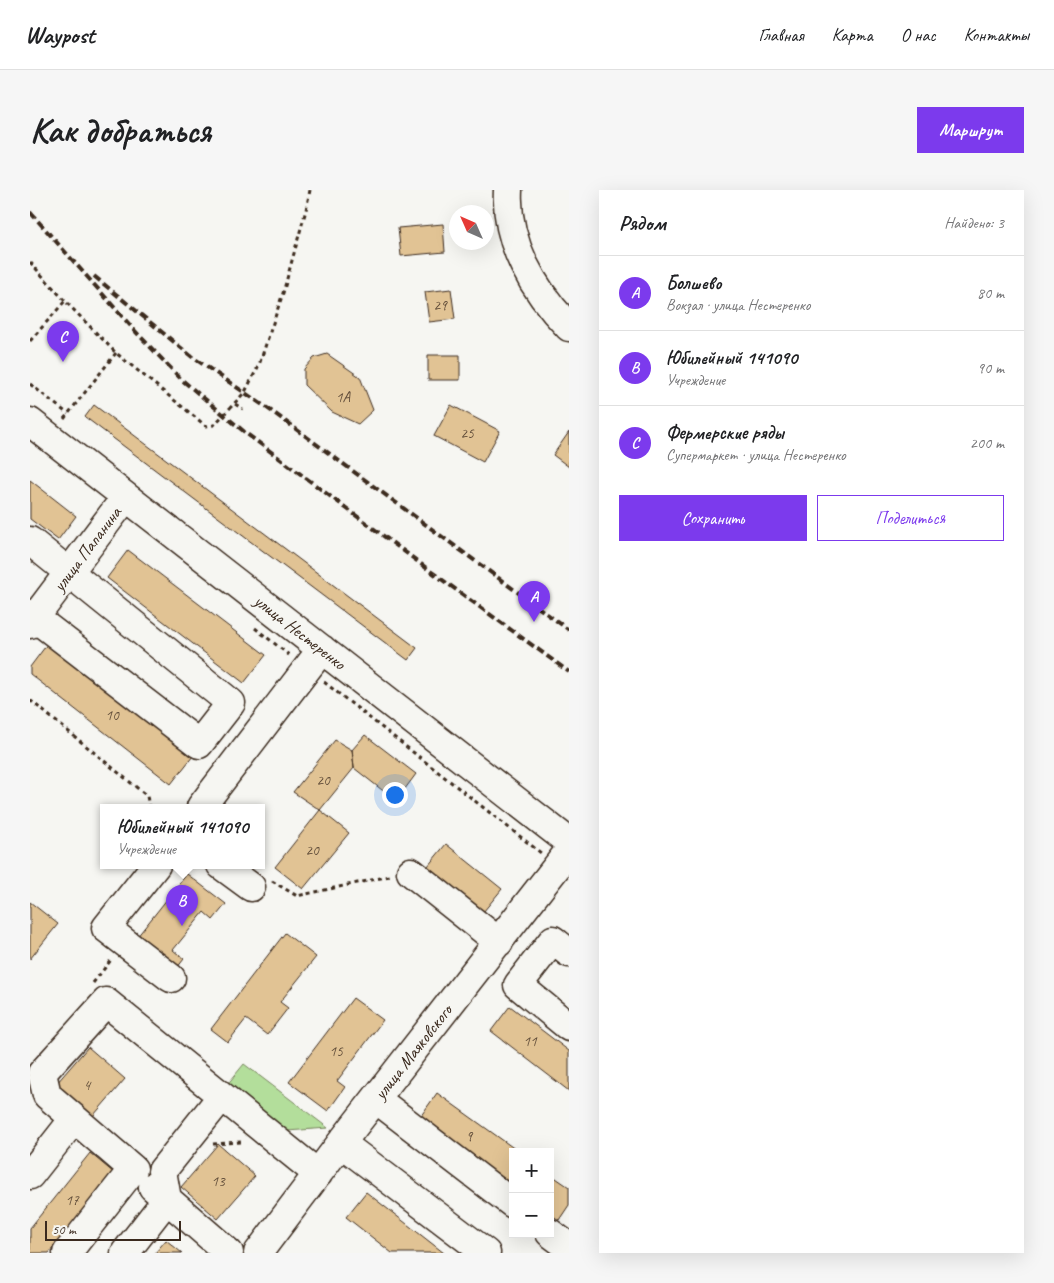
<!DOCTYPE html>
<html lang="ru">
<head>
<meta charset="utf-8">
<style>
  body { margin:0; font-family:Caveat,sans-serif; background:#f6f6f6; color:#202124 }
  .controls { position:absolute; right:15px; bottom:15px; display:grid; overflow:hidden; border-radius:0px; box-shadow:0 5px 20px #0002 }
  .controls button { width:45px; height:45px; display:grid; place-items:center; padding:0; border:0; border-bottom:1px solid #e0e0e0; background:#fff; color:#202124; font:25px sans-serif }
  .compass { position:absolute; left:419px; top:15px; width:45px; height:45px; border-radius:50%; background:#fff; box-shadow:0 5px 20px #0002; rotate:315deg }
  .scale { position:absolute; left:15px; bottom:12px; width:136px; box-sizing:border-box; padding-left:5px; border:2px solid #3b2a1e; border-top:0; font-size:14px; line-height:18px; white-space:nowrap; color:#3b2a1e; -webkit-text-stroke:4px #f6f6f2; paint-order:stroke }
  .you { position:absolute; left:364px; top:604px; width:18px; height:18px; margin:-12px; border:4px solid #fff; border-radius:50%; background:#1a73e8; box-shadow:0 0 0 8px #1a73e833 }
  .badge { display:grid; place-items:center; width:32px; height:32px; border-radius:50%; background:#7c3aed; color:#fff; font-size:16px; font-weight:700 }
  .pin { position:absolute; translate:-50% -41px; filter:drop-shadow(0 1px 2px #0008) }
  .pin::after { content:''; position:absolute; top:26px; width:18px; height:15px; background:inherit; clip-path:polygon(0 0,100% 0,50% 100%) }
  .popup { position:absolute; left:70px; top:614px; width:165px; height:65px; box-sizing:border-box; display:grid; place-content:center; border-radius:0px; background:#fff; filter:drop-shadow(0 1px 4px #0005); font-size:16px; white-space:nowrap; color:#757577 }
  .popup b { font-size:19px; color:#202124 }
  .popup::after { content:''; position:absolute; left:50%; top:100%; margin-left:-10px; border:10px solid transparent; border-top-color:#fff }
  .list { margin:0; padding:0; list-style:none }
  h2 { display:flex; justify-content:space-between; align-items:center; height:65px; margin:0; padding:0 20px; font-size:21px }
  h2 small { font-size:16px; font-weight:400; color:#757577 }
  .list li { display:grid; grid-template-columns:32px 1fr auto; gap:15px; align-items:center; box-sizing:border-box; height:75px; padding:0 20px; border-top:1px solid #e0e0e0 }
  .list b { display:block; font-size:19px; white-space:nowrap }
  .list p { margin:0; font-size:16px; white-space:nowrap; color:#757577 }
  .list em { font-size:16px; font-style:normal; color:#757577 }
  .actions { display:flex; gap:10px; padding:15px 20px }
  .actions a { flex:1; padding:11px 0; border:1px solid #7c3aed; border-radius:0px; text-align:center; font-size:18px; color:#7c3aed }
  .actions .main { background:#7c3aed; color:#fff }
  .map { position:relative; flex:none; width:539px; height:1063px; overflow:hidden; border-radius:0px }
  header { display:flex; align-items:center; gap:30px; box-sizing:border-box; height:70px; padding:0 25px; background:#fff; border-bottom:1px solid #e0e0e0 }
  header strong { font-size:24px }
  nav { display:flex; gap:28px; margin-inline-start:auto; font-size:18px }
  .intro { display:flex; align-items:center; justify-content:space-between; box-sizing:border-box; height:120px; padding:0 30px }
  h1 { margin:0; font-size:35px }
  .button { padding:12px 22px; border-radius:0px; background:#7c3aed; color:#fff; font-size:18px; font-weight:700 }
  main { display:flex; gap:30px; padding:0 30px }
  aside { flex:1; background:#fff; border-radius:0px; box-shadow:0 5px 20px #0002 }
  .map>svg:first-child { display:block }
  .green { fill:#b3de9b; stroke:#77845c }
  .building { fill:#e1c394; stroke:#3b2a1e }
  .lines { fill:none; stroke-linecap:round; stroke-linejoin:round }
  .minor-casing { stroke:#3b2a1e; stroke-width:31 }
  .major-casing { stroke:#3b2a1e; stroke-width:31 }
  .path { stroke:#3b2a1e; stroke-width:3; stroke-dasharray:4 4; stroke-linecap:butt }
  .minor { stroke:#f6f6f2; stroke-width:28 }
  .major { stroke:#f6f6f2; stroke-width:28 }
  .rail { stroke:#3b2a1e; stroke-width:4; stroke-dasharray:8 4; stroke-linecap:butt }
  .labels { text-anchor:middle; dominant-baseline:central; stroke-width:4; stroke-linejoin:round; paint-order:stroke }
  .number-label { font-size:15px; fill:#64503c }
  .street-label { font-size:18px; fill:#3b2a1e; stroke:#f6f6f2 }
</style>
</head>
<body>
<header>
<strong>Waypost</strong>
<nav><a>Главная</a><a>Карта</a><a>О нас</a><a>Контакты</a></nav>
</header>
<div class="intro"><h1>Как добраться</h1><a class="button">Маршрут</a></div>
<main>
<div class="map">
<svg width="539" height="1063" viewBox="0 0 539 1063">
  <rect width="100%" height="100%" fill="#f6f6f2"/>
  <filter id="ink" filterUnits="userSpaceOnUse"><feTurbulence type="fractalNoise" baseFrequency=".02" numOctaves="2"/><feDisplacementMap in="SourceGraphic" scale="10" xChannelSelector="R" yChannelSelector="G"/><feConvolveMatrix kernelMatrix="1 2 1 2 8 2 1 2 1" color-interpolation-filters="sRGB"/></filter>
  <g filter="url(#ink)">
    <!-- green -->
    <path class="green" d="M214,874L298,938L243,942L192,901Z"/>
    <!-- building -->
    <path class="building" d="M413,34L415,62L371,66L368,38Z
      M421,99L425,129L399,132L395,102Z
      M297,164L330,187L343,220L328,234L302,222L274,195V179L284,168Z
      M398,165H430V190H398Z
      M64,215L387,458L378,470L55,227Z
      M421,215L470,241L453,272L404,246Z
      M539,242V277L523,265Z
      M0,290L46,326L28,350L0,329Z
      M98,360L236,465L214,493L77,388Z
      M18,453L163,566L141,594L0,484V477Z
      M335,545L386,584L366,611L324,578L322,560Z
      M305,550L322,560L324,578L290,620L263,602Z
      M290,620L319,643L273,699L245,677Z
      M416,654L472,699L449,727L393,682Z
      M157,684L196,714L183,730L174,722L143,760L154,769L143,783L103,752Z
      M0,712L28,734L0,769Z
      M255,743L286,767L250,812L258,818L237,845L216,829L198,852L181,839Z
      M323,808L353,830L307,891L315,897L298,921L259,892Z
      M480,816L539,861V901L461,841Z
      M58,857L95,889L57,933L20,901Z
      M407,903L489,962H483V997L388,930Z
      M188,954L225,986L188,1029L151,997Z
      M60,963L84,983L19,1063H0V1038Z
      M520,984L539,997V1015L529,1030L520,1024Z
      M336,1002L414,1063H362L316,1027Z
      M136,1050L152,1063H125Z"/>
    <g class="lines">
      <!-- minor casing -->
      <g class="minor-casing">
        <path id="minor" d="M0,232L539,652
          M0,351L201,513L169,554L0,424
          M0,434L95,308
          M171,617L292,459
          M126,675L76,738L141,788
          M191,675L221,697
          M381,682L469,752
          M539,763L523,750L488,795L539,837
          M346,909L483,1014
          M311,953L456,1063
          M0,985L44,929
          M123,997L199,1063
          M520,1043L539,1057
          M37,1063L103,979L17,905L12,883L76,812L288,984
          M95,1063L137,1009L132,981L192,906
          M228,1063L311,953L539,661"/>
      </g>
      <!-- major casing -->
      <g class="major-casing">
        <path id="major" d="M478,0C475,53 504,101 539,137"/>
      </g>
      <!-- path -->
      <path class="path" d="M0,72L35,111
        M0,151L35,111L86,163L176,236L184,235L215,202L229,175L253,103L276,20L280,0
        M0,194L38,224
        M205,214L213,219
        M34,229L86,163
        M225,438L259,465
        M294,492L511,663
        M0,510L117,606L119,617
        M242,691L267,706L360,686
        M63,793L81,770
        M183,954L211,952"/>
      <!-- minor -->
      <use href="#minor" class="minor"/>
      <!-- major -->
      <use href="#major" class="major"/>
      <!-- rail -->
      <path class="rail" d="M0,22L106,142L152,190L217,244L399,380L539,482
        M64,86L161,166L240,220L539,440"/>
    </g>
  </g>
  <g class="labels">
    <!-- number labels -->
    <g class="number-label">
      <text x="410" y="115">29</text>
      <text x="313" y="207">1А</text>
      <text x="437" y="243">25</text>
      <text x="82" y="525">10</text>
      <text x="293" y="590">20</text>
      <text x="282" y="660">20</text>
      <text x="500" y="851">11</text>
      <text x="306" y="861">15</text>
      <text x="57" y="895">4</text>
      <text x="439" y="946">9</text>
      <text x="188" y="991">13</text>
      <text x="42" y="1010">17</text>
    </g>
    <!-- street labels -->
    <g class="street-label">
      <text transform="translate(57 359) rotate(-53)">улица Папанина</text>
      <text transform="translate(270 442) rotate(38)">улица Нестеренко</text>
      <text transform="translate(383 862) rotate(-52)">улица Маяковского</text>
    </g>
  </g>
</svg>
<div class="controls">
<button>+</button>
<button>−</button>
</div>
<svg class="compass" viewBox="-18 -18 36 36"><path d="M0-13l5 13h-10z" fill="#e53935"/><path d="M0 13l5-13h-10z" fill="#757577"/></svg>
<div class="scale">50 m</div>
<div class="you"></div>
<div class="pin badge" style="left:504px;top:432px">A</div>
<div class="pin badge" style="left:152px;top:736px">B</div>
<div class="popup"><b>Юбилейный 141090</b>Учреждение</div>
<div class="pin badge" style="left:33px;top:172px">C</div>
</div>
<aside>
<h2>Рядом<small>Найдено: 3</small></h2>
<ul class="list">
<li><span class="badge">A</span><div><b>Болшево</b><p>Вокзал · улица Нестеренко</p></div><em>80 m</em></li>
<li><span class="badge">B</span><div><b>Юбилейный 141090</b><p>Учреждение</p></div><em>90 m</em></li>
<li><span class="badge">C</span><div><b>Фермерские ряды</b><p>Супермаркет · улица Нестеренко</p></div><em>200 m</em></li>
</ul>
<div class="actions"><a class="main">Сохранить</a><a>Поделиться</a></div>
</aside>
</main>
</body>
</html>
